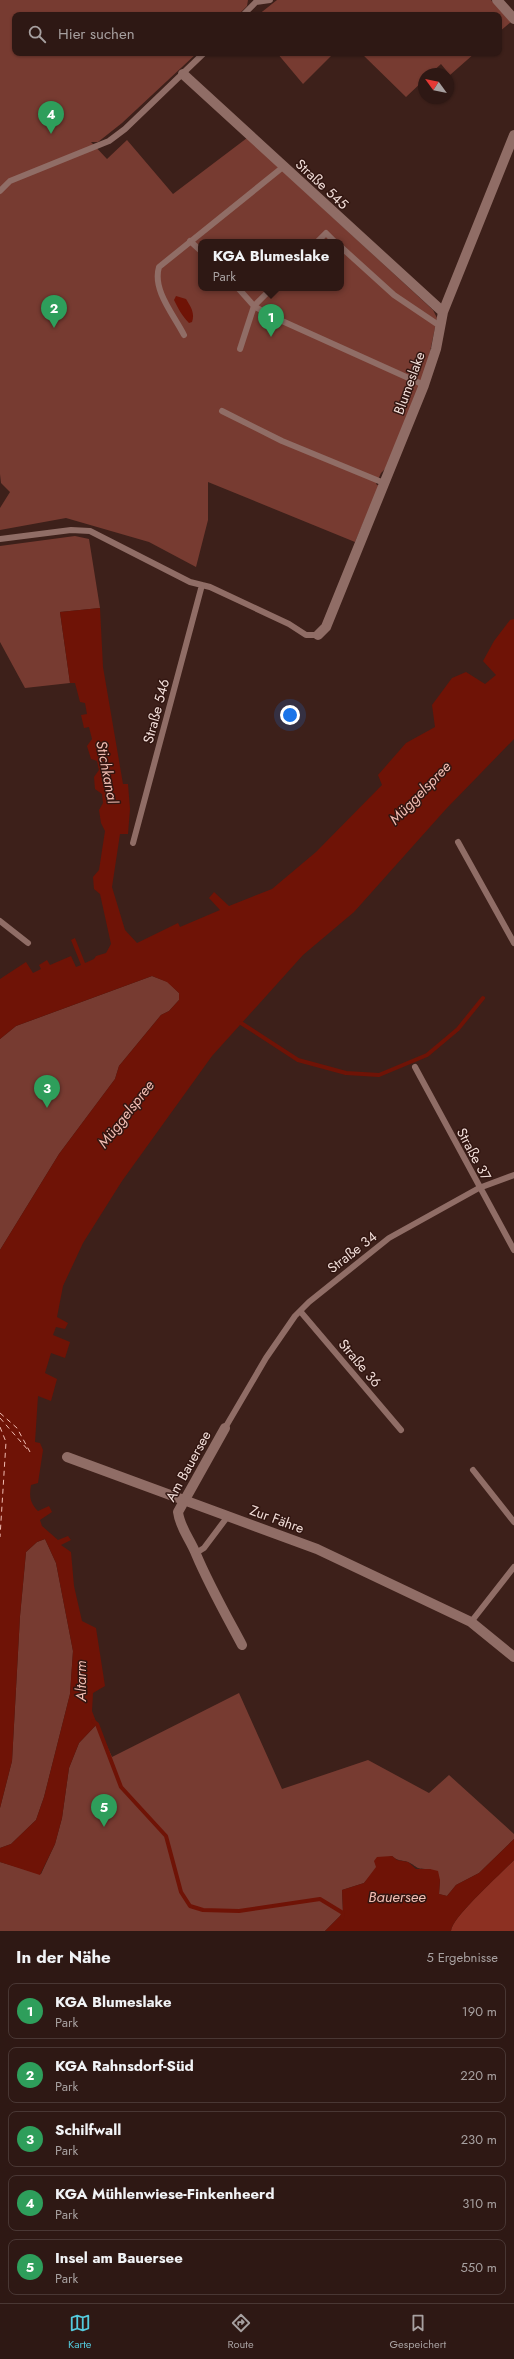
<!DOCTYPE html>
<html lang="de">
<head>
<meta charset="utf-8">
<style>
  body { margin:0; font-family:Jost,sans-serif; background:#36211d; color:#f1f3f6 }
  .compass { position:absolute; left:418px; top:68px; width:36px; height:36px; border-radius:50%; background:#2e1814; box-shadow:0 1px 3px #0004; rotate:303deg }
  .you { position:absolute; left:290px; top:715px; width:14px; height:14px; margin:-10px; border:3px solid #fff; border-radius:50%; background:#1a73e8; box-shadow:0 0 0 6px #1a73e833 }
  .badge { display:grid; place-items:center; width:26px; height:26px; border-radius:50%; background:#54cadd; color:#fff; font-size:13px; font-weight:700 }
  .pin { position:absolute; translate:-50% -33px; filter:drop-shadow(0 1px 2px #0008) }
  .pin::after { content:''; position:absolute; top:21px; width:14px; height:12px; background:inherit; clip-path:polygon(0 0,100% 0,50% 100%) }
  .popup { position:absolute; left:198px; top:239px; width:146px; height:52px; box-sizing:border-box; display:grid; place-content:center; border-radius:8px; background:#2e1814; filter:drop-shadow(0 1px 3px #0005); font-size:13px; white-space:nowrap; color:#a7a0a0 }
  .popup b { font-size:15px; color:#f1f3f6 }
  .popup::after { content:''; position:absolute; left:50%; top:100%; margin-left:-8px; border:8px solid transparent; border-top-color:#2e1814 }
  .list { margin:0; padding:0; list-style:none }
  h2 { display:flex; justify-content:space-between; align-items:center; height:52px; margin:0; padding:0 16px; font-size:17px }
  h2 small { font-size:13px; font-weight:400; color:#a7a0a0 }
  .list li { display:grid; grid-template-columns:26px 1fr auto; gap:12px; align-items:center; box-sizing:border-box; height:56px; margin:0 8px 8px; padding:0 8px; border:1px solid #493734; border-radius:8px }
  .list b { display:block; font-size:15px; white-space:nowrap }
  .list p { margin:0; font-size:13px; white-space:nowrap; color:#a7a0a0 }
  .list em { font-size:13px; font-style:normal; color:#a7a0a0 }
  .icon { flex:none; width:22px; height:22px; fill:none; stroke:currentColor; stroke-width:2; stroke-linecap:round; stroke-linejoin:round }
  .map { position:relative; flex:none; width:514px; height:1931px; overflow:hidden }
  .search { position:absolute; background:#2e1814; box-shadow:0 1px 3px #0004; left:12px; right:12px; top:12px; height:44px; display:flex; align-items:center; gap:10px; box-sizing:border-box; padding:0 14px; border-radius:8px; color:#a7a0a0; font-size:15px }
  .sheet { height:372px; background:#2e1814 }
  nav { display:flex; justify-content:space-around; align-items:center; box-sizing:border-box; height:56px; border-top:1px solid #493734; background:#2e1814; font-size:11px; color:#a7a0a0 }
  nav a { display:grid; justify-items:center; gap:2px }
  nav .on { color:#54cadd }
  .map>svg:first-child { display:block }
  .green { fill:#773b31; fill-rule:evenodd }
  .forest { fill:#8c3022 }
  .water { fill:#6f1306 }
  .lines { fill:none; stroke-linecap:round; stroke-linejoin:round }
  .stream { stroke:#6f1306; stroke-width:4 }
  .ferry { stroke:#f1bcb2; stroke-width:1; stroke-dasharray:5 4; stroke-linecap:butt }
  .lane { stroke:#906d66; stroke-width:6 }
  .street { stroke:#906d66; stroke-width:10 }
  .labels { text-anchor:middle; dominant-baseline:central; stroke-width:3; stroke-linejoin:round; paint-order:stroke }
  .street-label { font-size:14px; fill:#f2ded9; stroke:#321611 }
  .water-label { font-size:15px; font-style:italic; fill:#f1bcb2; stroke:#321611 }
</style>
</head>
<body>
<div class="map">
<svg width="514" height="1931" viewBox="0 0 514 1931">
  <rect width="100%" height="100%" fill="#3d201a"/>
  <!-- green -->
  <path class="green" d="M0,0H248L247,6L238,15H15V53H197L122,123L98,142H91L107,159L127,140L173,194L247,138L433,310L437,318L426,371L387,467L381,473L376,484L379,486L355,542L208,482V520L196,567L149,542L66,518L0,530V508L10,492L1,483L0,474ZM201,242H341V288H201Z
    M277,0H491L511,22L499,32V15H258Z
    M277,53H334L303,84Z
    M361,53H475L450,75L441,64L430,74H424V80L406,97Z
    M75,536L89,539L100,608L60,612L70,683L25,688L0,642V546Z
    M152,976L168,982L179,993V1000L169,1011L161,1015L119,1066L115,1079L59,1154L0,1250V1039L16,1026Z
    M45,1539L56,1563L73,1651L70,1694L44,1797L36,1820L11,1844L0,1848V1808L12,1761L20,1616L26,1552L37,1542Z
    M239,1693L282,1789L368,1760L429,1793L449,1775L514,1834V1839L479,1873L456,1885L447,1896L439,1894L440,1880L430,1869C414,1869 420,1868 408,1862C402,1860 397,1861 392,1856L385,1858L364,1883L342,1890L343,1913L325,1931H0V1862L41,1874L55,1844L62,1818L69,1768L79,1743L97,1724L112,1757Z"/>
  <!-- forest -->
  <path class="forest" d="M514,1860V1931H451C452,1917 502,1873 514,1860Z"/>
  <!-- water -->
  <path class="water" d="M176,296L186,299C191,307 195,313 192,322L189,323C182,316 178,308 174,300Z
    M100,608L103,667L123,784H128L130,809L128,834H120L112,887L125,930L137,943L178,923L180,927L220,910L209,898L214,892L229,906L272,889L316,852L382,785L378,775L406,743L435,727L432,705L452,678L466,672L485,684L496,675L483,661L494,641L510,620L514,619V739L446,809L354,912L303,955L212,1056L122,1181L83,1243L63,1286L57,1317L68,1323L65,1329L56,1327L53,1335L70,1342L65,1358L51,1353L45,1373L57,1379L51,1401L38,1396L35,1442L40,1443L43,1450L38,1483L31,1485C29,1496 30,1503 38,1511L49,1506L52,1512L40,1520L42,1526L58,1540L68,1536L71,1540L61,1545L71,1552L74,1586L82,1621L96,1628L105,1686L93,1693L92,1711L97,1724L79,1743L69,1768L62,1818L55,1844L40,1875L0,1862V1848L11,1844L36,1820L44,1797L70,1694L73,1651L56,1563L45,1539L37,1542L26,1552L20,1616L12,1761L0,1808V1250L59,1154L115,1079L119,1066L161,1015L169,1011L179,1000V993L167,982L152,976L16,1026L0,1039V979L26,962L33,973L41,969L39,965L47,960L50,965L71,956L76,967L81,965L71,940L75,938L85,963L94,959L96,956L106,953L111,944L100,894L94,889L93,877L99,870L105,831L101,823L99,810L103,803L102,794L95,789L94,777L99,770L97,761L91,759L87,746L92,739L89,727L84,728L81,715L87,714L85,703L80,702L75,683H70L60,612Z
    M514,1839V1860C502,1873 452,1917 451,1931H325L343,1913L342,1890L364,1883L376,1867L374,1861L377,1857L392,1856L397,1860L408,1862L416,1869H430L438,1871L440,1880L439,1894L447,1896L456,1885L479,1873Z"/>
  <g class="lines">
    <!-- stream -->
    <path class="stream" d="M241,1023L298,1060L346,1073L379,1075L427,1055L458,1029L483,998
      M93,1721L97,1724L121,1787L166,1836L181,1892L190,1906L203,1910L239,1911L320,1899L343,1913L342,1918"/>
    <!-- ferry -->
    <path class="ferry" d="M0,1413L17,1428L30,1452
      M0,1418L28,1450
      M0,1427L6,1442L0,1537"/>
    <!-- lane -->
    <path class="lane" d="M256,2L270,0
      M243,15L256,2
      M0,191L10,181L109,141L125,129L204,53
      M190,241L201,251
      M317,242L326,233L335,242
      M341,247L394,295L440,326
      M238,288L254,306L271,316L424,385
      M184,335C174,315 152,290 159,267L283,167
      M240,349L254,306L272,288
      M222,411L282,441L384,483
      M0,539L71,530L90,531L190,582L210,587L289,624L306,635H318
      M458,842L514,943
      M133,843L202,585
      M0,921L28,943
      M415,1067L514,1250
      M300,1311L401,1430
      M225,1428L266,1358L295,1316L309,1302L389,1238L479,1188L514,1175
      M473,1470L514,1522
      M196,1553L204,1548L228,1516
      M471,1622L514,1567"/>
    <!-- street -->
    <path class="street" d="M497,0L514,19
      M183,74L443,312
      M318,635L326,627L424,385L436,349L443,312L514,135
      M225,1428L178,1512C180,1528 190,1539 196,1554C209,1585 226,1615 242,1645
      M67,1457L317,1549L471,1622L514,1657"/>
  </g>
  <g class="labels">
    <!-- street labels -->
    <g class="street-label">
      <text transform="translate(322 184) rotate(43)">Straße 545</text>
      <text transform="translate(409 383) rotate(-70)">Blumeslake</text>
      <text transform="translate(156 711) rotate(-75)">Straße 546</text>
      <text transform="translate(474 1154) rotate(62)">Straße 37</text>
      <text transform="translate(352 1252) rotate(-38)">Straße 34</text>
      <text transform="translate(360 1363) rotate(50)">Straße 36</text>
      <text transform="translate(188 1466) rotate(-61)">Am Bauersee</text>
      <text transform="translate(277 1519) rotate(20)">Zur Fähre</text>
    </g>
    <!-- water labels -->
    <g class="water-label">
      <text transform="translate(107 772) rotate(79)">Stichkanal</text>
      <text transform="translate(420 793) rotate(-46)">Müggelspree</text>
      <text transform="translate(126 1114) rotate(-52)">Müggelspree</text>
      <text transform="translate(81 1681) rotate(-90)">Altarm</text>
      <text x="397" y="1897">Bauersee</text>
    </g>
  </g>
</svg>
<svg class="compass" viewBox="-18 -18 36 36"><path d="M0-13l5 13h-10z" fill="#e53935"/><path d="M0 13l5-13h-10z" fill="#a7a0a0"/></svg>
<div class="you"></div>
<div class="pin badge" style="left:271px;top:337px;background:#2e9e5b">1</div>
<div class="popup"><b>KGA Blumeslake</b>Park</div>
<div class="pin badge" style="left:54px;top:328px;background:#2e9e5b">2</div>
<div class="pin badge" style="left:47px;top:1108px;background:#2e9e5b">3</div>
<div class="pin badge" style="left:51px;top:134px;background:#2e9e5b">4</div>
<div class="pin badge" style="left:104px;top:1827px;background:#2e9e5b">5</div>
<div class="search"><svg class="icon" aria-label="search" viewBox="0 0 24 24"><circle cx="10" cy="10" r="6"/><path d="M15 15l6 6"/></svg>Hier suchen</div>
</div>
<section class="sheet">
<h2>In der Nähe<small>5 Ergebnisse</small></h2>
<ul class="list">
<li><span class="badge" style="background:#2e9e5b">1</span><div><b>KGA Blumeslake</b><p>Park</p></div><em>190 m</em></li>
<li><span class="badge" style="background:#2e9e5b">2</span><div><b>KGA Rahnsdorf-Süd</b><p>Park</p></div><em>220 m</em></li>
<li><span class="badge" style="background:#2e9e5b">3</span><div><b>Schilfwall</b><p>Park</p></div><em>230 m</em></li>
<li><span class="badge" style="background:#2e9e5b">4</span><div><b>KGA Mühlenwiese-Finkenheerd</b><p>Park</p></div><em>310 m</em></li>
<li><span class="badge" style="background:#2e9e5b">5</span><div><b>Insel am Bauersee</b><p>Park</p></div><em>550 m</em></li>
</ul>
</section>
<nav>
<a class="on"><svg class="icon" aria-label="map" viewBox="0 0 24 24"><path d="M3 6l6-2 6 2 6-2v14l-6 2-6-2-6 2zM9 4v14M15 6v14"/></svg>Karte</a>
<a><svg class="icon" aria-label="directions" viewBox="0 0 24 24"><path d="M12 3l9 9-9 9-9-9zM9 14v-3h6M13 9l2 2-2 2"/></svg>Route</a>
<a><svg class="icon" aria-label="saved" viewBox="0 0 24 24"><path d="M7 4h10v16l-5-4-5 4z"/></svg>Gespeichert</a>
</nav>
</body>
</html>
